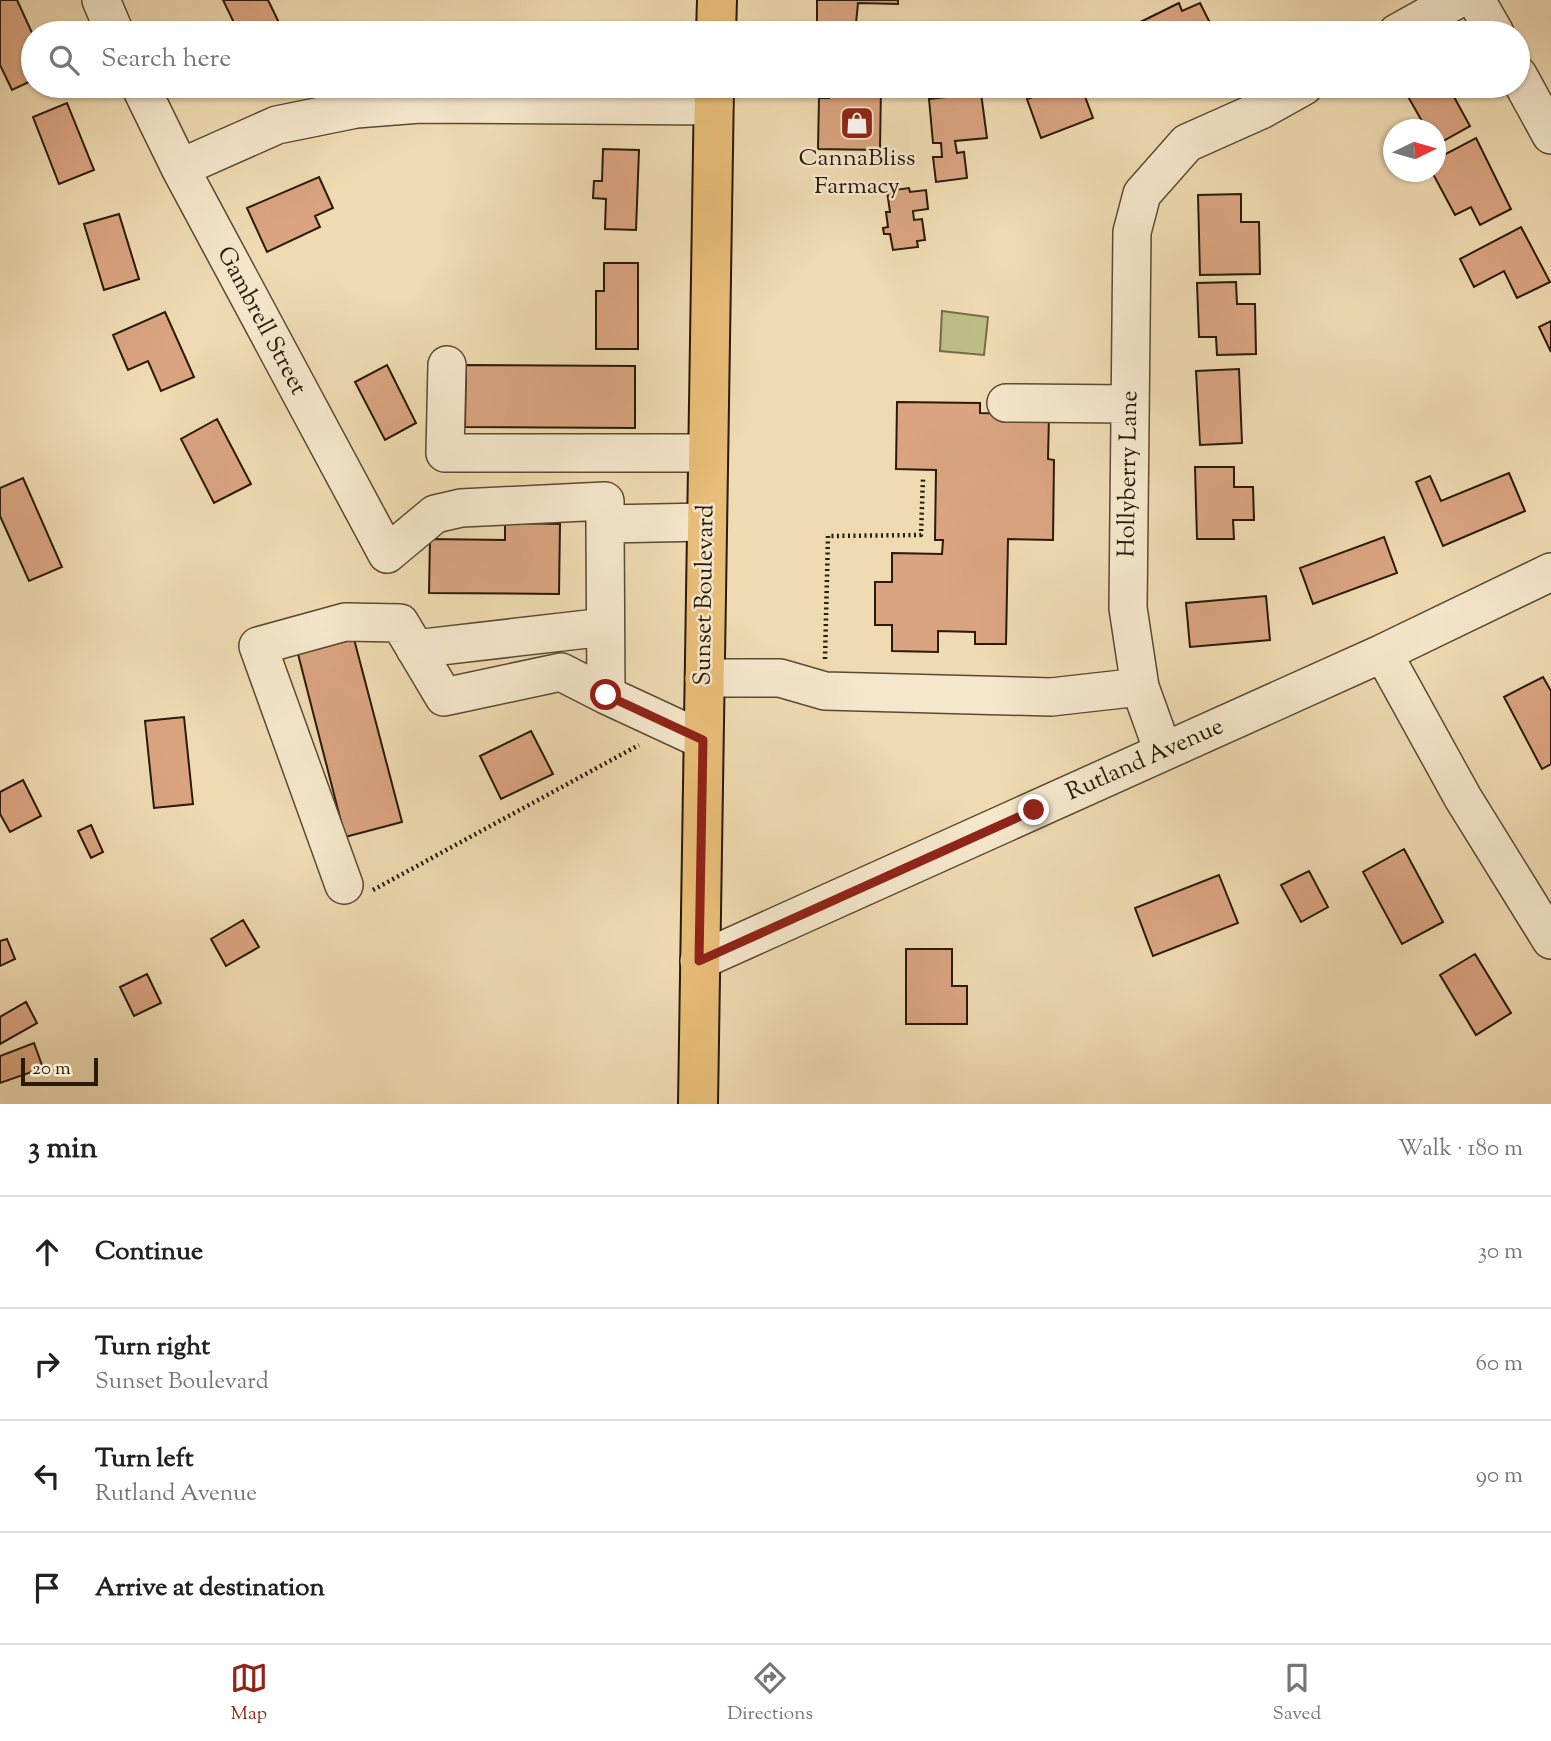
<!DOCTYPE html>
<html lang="en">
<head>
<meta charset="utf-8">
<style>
  body { margin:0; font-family:"Sorts Mill Goudy",serif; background:#f6f6f6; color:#222 }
  .compass { position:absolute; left:1383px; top:119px; width:63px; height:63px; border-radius:50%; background:#fff; box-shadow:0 2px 5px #0004; rotate:85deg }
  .scale { position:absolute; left:21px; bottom:18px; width:77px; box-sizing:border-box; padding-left:7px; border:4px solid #291a09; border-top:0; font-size:19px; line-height:24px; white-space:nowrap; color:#291a09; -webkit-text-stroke:5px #f5e7cc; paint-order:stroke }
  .stop { position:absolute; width:21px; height:21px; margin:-16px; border:5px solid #8f2418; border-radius:50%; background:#fff }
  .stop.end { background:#8f2418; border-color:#fff; box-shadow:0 2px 7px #0008 }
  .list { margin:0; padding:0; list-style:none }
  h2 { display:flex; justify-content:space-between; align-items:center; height:91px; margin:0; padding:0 28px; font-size:30px }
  h2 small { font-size:23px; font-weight:400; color:#767676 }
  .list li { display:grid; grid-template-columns:46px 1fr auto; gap:21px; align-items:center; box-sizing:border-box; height:112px; padding:0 28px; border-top:2px solid #e0e0e0 }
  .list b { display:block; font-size:26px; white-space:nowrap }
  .list p { margin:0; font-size:23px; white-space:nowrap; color:#767676 }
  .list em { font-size:23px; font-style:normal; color:#767676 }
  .icon { flex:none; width:38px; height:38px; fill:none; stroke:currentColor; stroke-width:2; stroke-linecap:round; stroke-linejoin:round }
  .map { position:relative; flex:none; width:1551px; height:1104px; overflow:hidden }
  .search { position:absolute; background:#fff; box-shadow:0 2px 5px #0004; left:21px; right:21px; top:21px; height:77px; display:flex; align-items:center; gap:18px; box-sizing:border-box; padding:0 24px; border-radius:38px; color:#767676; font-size:26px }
  .sheet { height:539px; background:#fff }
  nav { display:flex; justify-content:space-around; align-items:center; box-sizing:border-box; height:98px; border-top:2px solid #e0e0e0; background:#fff; font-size:19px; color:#767676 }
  nav a { display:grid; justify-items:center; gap:4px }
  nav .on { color:#8f2418 }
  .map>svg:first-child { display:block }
  .green { fill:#bfbe87; stroke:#746c48; stroke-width:2 }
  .building { fill:#daa480; stroke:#291a09; stroke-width:2 }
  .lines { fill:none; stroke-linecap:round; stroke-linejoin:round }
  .minor-casing { stroke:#5a4a33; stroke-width:40 }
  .major-casing { stroke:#291a09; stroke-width:42 }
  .path { stroke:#291a09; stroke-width:4.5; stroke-dasharray:2 3.5; stroke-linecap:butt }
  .minor { stroke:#f5e7cc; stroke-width:37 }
  .major { stroke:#e8bd78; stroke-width:38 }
  .route { stroke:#8f2418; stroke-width:9 }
  .labels { text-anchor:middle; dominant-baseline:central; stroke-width:5; stroke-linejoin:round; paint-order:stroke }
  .poi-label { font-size:24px; fill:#291a09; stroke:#f5e7cc }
  .street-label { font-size:24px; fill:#291a09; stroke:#f5e7cc }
</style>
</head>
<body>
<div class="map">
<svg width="1551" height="1104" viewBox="0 0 1551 1104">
  <rect width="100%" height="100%" fill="#efdab1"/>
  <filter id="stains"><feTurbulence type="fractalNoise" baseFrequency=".00286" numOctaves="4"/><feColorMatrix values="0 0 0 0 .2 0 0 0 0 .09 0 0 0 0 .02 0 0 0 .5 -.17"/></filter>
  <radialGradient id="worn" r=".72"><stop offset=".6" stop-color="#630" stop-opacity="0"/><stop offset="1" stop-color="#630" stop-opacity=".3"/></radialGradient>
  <!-- green -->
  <path class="green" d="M942,311L988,317L984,355L940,351Z"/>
  <!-- building -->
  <path class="building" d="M0,0H17L33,35V80L12,90L0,65Z
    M223,0H268L284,33H239Z
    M817,0H898V4L858,3L855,33H817Z
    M1179,3L1182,11L1200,3L1215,33H1118Z
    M829,86H881L880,150L818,149L819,98H829Z
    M1064,86H1081L1093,118L1041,138L1027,99Z
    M1402,86H1448L1470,126L1436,145V130H1427Z
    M981,93L987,138L955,141L957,153L964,152L967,178L936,182L933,157H942L941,143H933L929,99Z
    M67,103L94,170L59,184L33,117Z
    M1476,138L1511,209L1480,225L1471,207L1455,215L1432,172H1436V159Z
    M603,149L639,150L636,230L605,229L606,199L593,198L594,181H602Z
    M319,177L333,208L315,216L320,227L267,252L247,208Z
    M909,188L910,192L926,190L928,209L913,211L914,220L922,219L925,240L917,241L918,247L893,250L890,234H884L883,228L888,227L886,212H890L887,191Z
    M1241,194V222H1259L1260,274L1200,275L1198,195Z
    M119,214L139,279L104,290L84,224Z
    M1521,227L1550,282L1517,298L1504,271L1474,287L1460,259Z
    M604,263H638V349H596V291H604Z
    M1236,282L1237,304H1255L1256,354L1217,355L1216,337H1199L1197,283Z
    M165,312L194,377L161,391L148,361L128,370L113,335Z
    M1551,321V352L1539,327Z
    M387,365L416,423L385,440L355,382Z
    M466,365L635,366V428L465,427Z
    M1239,369L1242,443L1200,445L1196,371Z
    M897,402L980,403V413L1049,415L1048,459L1054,460L1053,540L1008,539L1006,644H975V632L938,631V652L892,651V625H875V582H892V553L942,554L943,540H935L936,470L896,469Z
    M217,419L251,484L214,503L181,439Z
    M1195,467H1234V487H1253L1254,520H1233L1234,539H1197Z
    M1509,473L1525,511L1443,546L1416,482L1430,476L1441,501Z
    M23,478L62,567L29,581L0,516V488Z
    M505,523L560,524L559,594L429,593L430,539L505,540Z
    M1384,537L1397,573L1313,604L1300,568Z
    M1266,596L1270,640L1190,647L1186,603Z
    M354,639L402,822L345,837L298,654Z
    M1543,677L1551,691V764L1542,769L1504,697Z
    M184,717L193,804L154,808L145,721Z
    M531,731L553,774L501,799L480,756Z
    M23,780L41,816L10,832L0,814V792Z
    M91,825L103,852L91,858L78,831Z
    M1404,849L1443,922L1402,944L1363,872Z
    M1309,871L1328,907L1301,922L1281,885Z
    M1219,875L1238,923L1153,956L1135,908Z
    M243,920L259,947L226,966L211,939Z
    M7,939L15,959L0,966V941Z
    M906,949H952V986H967V1024H906Z
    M1475,954L1511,1013L1476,1035L1440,975Z
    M147,974L161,1003L134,1016L120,987Z
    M26,1002L37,1023L0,1044V1017Z
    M34,1043L43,1068L0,1083V1056Z"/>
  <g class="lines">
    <!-- minor casing -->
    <g class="minor-casing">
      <path id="minor" d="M101,0L115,33
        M1476,0L1495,33
        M1397,33L1456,0
        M1518,75L1551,135
        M140,86L180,168L387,554L435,514L461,508L605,501V524L707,522
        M180,168L277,125L356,109L420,104L714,106
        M447,365L445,453H708
        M1006,403L1130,404
        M605,524L606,695L703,740
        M415,649L605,627
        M1383,653L1463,798L1551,940
        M704,678H780L825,691L1051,697L1140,687
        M1163,751L1140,687L1128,608L1132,232L1142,194L1187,143L1261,110L1304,86
        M344,885L258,646L345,622L400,623L444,697L561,672L606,695
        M699,961L1383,653L1551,572"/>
    </g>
    <!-- major casing -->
    <g class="major-casing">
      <path id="major" d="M716,33L717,0
        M698,1104L714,86"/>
    </g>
    <!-- path -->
    <path class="path" d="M825,659L828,536L921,535L923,478
      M373,890L639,745"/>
    <!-- minor -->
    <use href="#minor" class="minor"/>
    <!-- major -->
    <use href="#major" class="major"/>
  </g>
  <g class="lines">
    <!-- route -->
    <path class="route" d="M606,695L703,740L699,961L1034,810"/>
  </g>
  <!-- icons -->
  <defs>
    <g id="shop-square" transform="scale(1.75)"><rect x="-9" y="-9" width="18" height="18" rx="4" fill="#8f2418" stroke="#f5e7cc"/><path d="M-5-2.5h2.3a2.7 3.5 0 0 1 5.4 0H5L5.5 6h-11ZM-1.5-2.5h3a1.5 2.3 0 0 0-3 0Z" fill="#fff"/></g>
  </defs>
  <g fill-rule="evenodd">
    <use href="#shop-square" x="857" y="123"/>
  </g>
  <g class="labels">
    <!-- poi labels -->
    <g class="poi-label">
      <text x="857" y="159">CannaBliss<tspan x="857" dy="28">Farmacy</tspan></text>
    </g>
    <!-- street labels -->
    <g class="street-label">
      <text transform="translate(261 321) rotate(62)">Gambrell Street</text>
      <text transform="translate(1129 474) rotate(-89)">Hollyberry Lane</text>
      <text transform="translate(705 595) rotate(-89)">Sunset Boulevard</text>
      <text transform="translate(1145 760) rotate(-24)">Rutland Avenue</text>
    </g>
  </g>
  <rect width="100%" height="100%" filter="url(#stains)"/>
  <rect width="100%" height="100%" fill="url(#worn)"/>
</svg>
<svg class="compass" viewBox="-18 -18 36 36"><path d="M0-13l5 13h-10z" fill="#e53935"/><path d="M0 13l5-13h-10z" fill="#767676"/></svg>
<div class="scale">20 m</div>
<div class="stop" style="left:606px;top:695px"></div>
<div class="stop end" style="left:1034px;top:810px"></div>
<div class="search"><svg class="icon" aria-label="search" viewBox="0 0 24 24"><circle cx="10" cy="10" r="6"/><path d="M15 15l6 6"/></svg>Search here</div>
</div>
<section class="sheet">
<h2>3 min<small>Walk · 180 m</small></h2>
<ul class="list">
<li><svg class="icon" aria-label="ahead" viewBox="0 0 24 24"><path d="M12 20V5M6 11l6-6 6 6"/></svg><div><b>Continue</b></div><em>30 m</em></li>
<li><svg class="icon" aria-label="right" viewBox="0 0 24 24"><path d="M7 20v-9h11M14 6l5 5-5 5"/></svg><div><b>Turn right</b><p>Sunset Boulevard</p></div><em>60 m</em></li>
<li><svg class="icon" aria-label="left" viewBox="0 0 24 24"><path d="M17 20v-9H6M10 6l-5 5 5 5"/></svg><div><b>Turn left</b><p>Rutland Avenue</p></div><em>90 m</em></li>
<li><svg class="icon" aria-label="arrive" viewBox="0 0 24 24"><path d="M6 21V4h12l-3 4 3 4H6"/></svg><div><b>Arrive at destination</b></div></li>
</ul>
</section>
<nav>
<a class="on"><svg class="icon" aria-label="map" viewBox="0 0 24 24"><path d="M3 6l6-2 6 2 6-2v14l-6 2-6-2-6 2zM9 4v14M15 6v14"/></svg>Map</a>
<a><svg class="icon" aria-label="directions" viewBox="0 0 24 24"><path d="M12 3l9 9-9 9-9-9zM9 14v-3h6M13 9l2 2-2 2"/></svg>Directions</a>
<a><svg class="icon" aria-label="saved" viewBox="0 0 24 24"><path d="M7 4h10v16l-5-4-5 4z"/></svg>Saved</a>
</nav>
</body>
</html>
